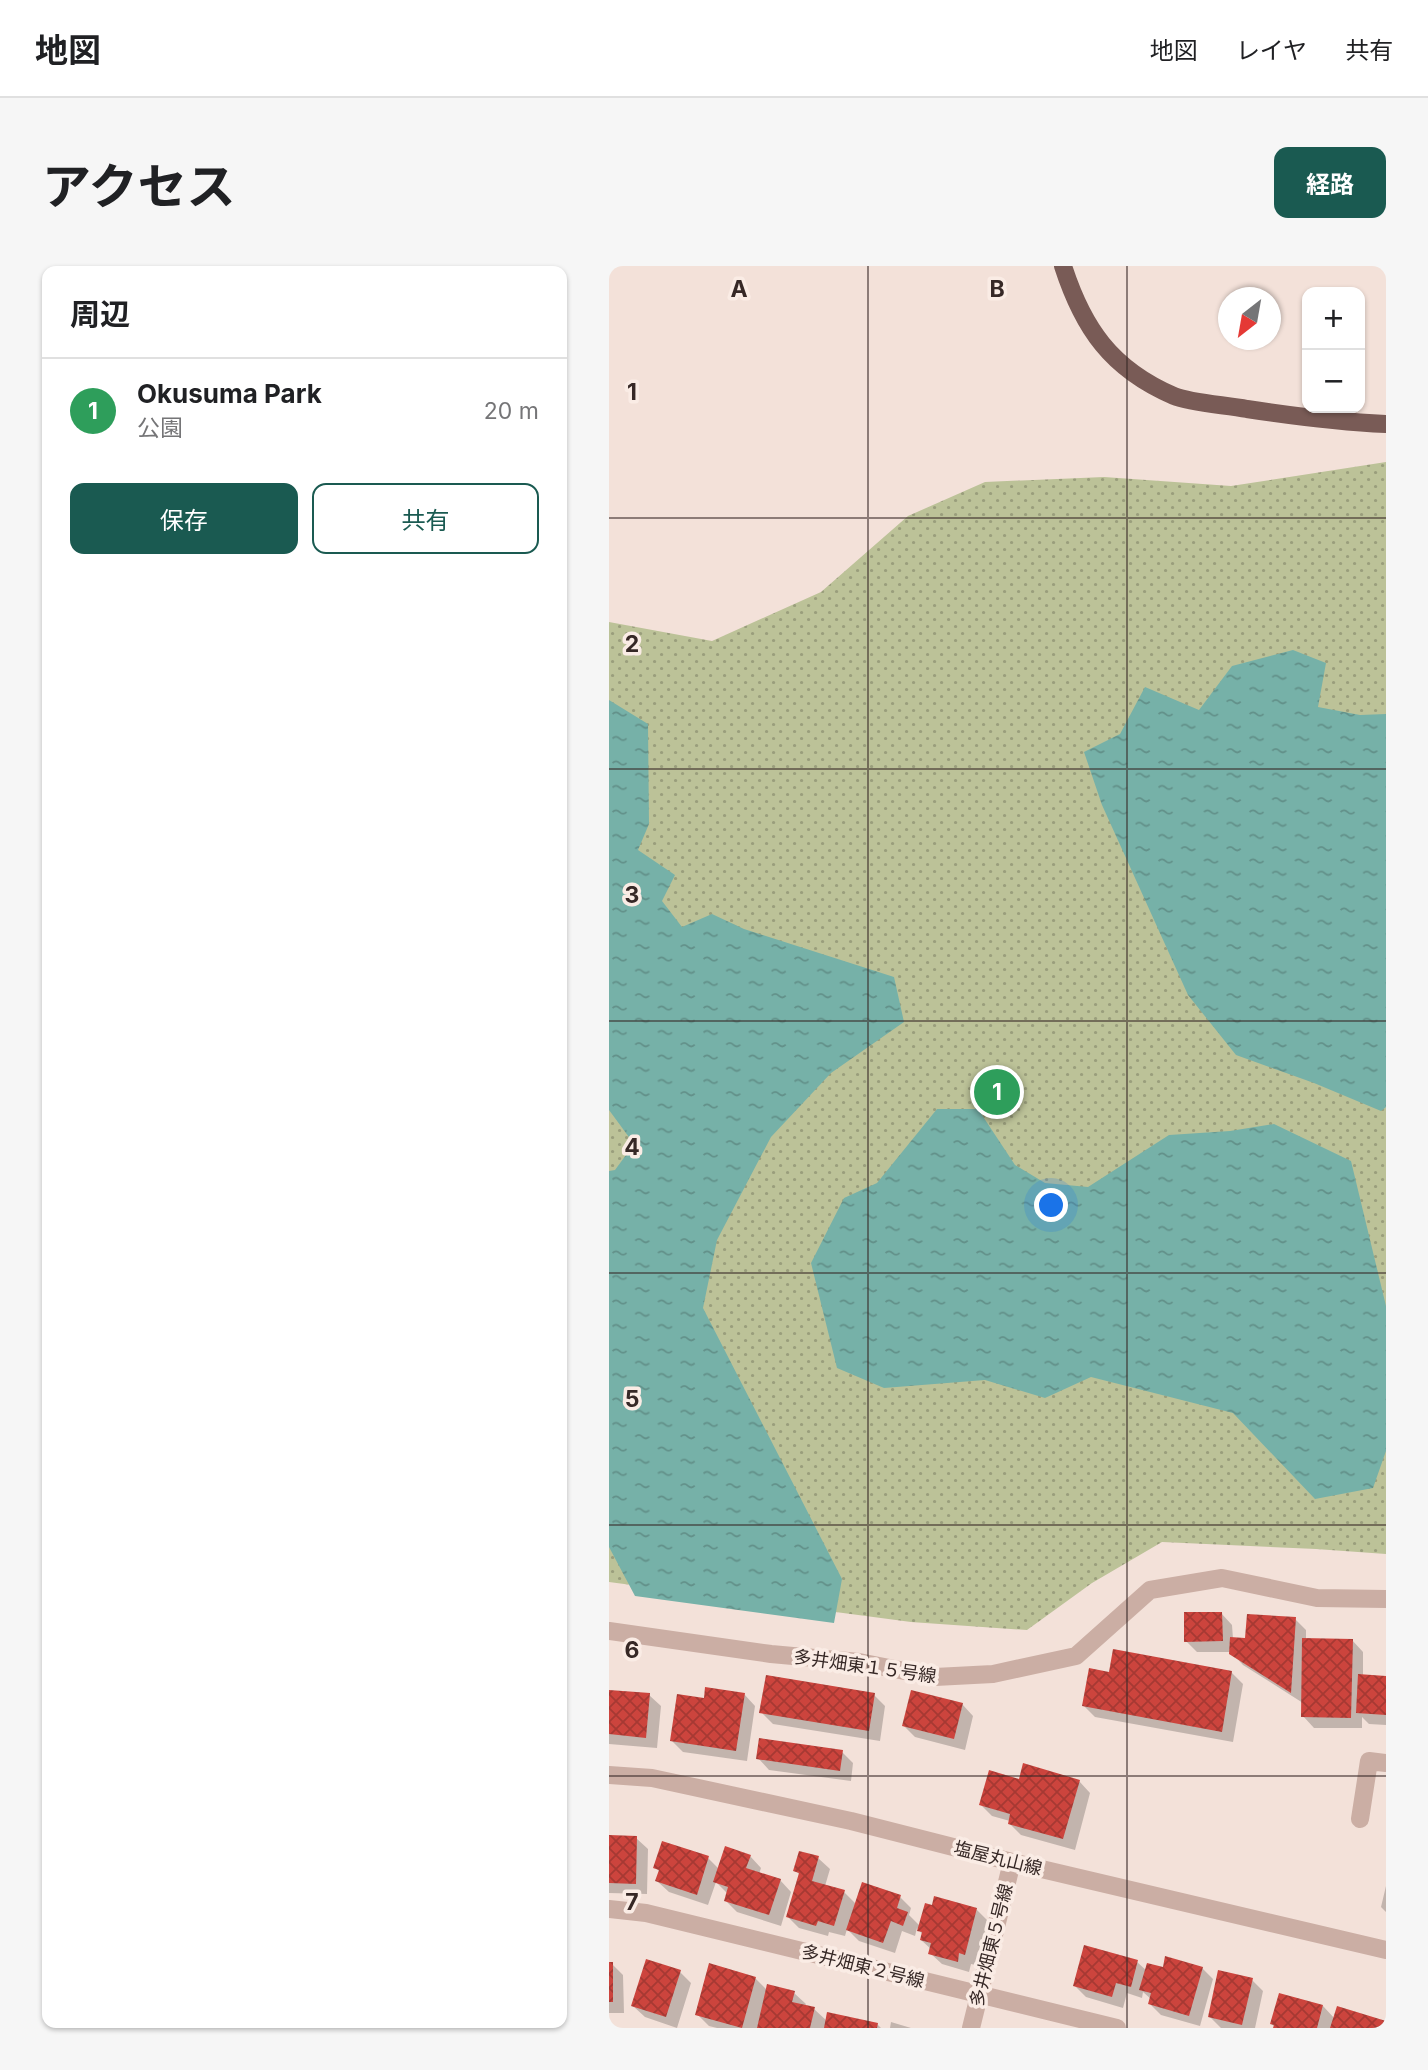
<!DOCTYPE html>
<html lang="ja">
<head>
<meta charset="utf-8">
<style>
  body { margin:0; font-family:Inter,"Noto Sans JP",sans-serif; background:#f6f6f6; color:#202124 }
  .controls { position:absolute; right:21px; top:21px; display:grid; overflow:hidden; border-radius:14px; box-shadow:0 2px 5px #0004 }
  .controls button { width:63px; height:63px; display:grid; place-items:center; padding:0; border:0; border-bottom:2px solid #e0e0e0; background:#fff; color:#202124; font:35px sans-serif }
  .compass { position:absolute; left:609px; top:21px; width:63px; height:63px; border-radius:50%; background:#fff; box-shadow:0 2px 5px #0004; rotate:211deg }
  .you { position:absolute; left:443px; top:940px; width:24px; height:24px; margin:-18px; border:5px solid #fff; border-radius:50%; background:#1a73e8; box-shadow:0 0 0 10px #1a73e833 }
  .badge { display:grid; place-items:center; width:46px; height:46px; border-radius:50%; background:#1a5a51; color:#fff; font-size:23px; font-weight:700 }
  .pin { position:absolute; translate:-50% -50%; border:4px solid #fff; box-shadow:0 2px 7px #0006 }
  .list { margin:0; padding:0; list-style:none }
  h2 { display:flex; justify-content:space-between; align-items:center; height:91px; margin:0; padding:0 28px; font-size:30px }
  h2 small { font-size:23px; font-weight:400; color:#757577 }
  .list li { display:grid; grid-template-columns:46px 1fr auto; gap:21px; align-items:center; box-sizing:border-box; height:105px; padding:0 28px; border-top:2px solid #e0e0e0 }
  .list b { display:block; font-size:26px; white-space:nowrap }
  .list p { margin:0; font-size:23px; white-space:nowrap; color:#757577 }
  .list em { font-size:23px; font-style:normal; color:#757577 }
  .actions { display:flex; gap:14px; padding:21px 28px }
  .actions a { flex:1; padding:16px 0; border:2px solid #1a5a51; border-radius:14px; text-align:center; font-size:24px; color:#1a5a51 }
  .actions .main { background:#1a5a51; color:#fff }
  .map { position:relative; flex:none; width:777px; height:1762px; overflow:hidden; border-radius:14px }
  header { display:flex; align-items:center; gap:42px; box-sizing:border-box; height:98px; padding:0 35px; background:#fff; border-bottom:2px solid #e0e0e0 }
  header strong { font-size:33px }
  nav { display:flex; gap:38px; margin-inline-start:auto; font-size:24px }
  .intro { display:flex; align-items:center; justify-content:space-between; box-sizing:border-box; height:168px; padding:0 42px }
  h1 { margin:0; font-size:49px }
  .button { padding:18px 32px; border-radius:14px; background:#1a5a51; color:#fff; font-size:24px; font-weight:700 }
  main { display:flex; gap:42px; padding:0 42px }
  aside { flex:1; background:#fff; border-radius:14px; box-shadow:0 2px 5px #0004 }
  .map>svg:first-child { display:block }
  .green { fill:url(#green-dots) }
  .water { fill:url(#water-ripples) }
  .shadow { fill:#0003 }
  .building { fill:url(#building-cross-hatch) }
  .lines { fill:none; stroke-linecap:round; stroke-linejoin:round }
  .minor { stroke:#cbaea4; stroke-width:18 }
  .tertiary { stroke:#cbaea4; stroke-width:18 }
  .primary { stroke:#795b56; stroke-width:18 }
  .grid { fill:none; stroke:#362826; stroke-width:2; stroke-opacity:0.55 }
  .labels { text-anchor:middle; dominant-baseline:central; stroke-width:7; stroke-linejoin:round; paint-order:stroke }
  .street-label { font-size:18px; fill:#362826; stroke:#faece5 }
  .grid-label { font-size:23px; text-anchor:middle; font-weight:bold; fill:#362826; stroke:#faece5; stroke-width:7; stroke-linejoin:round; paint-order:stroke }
</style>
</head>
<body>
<header>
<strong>地図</strong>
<nav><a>地図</a><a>レイヤ</a><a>共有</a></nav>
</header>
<div class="intro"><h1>アクセス</h1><a class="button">経路</a></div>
<main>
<aside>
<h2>周辺<small></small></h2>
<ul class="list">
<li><span class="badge" style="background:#2e9e5b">1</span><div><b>Okusuma Park</b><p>公園</p></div><em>20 m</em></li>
</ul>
<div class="actions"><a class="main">保存</a><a>共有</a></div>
</aside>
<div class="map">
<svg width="777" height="1762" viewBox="0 0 777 1762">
  <defs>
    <pattern id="green-dots" width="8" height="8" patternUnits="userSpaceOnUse" patternTransform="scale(1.75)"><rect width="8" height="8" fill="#bcc298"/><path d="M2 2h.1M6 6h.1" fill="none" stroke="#9a9e7c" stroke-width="1.8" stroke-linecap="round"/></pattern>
    <pattern id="water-ripples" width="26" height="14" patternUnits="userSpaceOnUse" patternTransform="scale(1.75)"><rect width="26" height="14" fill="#76b1a8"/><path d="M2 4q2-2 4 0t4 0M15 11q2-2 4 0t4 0" fill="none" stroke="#629089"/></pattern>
    <pattern id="building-cross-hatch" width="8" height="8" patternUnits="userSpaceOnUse" patternTransform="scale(1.75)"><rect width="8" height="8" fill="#cc443d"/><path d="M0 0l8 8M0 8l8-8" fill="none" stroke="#a63933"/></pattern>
  </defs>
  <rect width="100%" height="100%" fill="#f3e1d9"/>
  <!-- green -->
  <path class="green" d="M777,196V1288L707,1283L553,1276L483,1317L418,1364L302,1356L0,1316V356L103,375L212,326L299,250L376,216L495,211L622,220Z"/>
  <!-- water -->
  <path class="water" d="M684,384L717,397L709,441L751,449L777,448V841L772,845L705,817L627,789L579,729L493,539L475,486L511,468L536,421L590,444L623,400Z
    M0,434L39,458L40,558L29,584L66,609L53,635L73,661L103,648L135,663L285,711L295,756L222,807L162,871L108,974L94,1042L233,1313L225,1357L26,1330L0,1281V905L6,904L25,878L0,844Z
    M328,843H369L406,899L436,917L479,921L560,869L621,865L665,858L742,895L777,1040V1185L764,1222L706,1233L624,1147L482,1111L436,1132L376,1114L275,1122L228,1102L202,997L235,932L268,917Z"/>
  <!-- shadow -->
  <path class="shadow" d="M612,1347L623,1359L624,1373L638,1374L686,1353L697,1364V1374H743L754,1386V1410L777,1411V1459L760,1458L753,1451V1462H705L694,1450V1437L634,1399L622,1386H588L577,1375Z
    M622,1406L634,1418L624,1476L486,1451L475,1440L501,1408Z
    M0,1425L40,1429L52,1440L48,1482L0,1478Z
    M135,1428L146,1440L138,1495L74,1486L63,1475Z
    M265,1429L276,1440L271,1475L164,1458L152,1446Z
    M353,1438L364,1450L356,1484L306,1471L295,1460Z
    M233,1486L244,1497L242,1515L160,1504L149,1492Z
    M411,1515H470L481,1527L466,1584L412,1569L400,1557L401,1555L383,1550L372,1539Z
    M0,1571L27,1572L39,1583L38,1628L0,1627Z
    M141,1590L152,1602L150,1608L171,1614L182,1626L172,1660L128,1646L117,1635L118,1627L107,1616L99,1639L60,1626L48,1615L51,1606L46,1601L99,1592L110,1603Z
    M209,1592L221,1603L216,1620L235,1626L247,1638L291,1631L302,1642L300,1649L311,1660L367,1643L379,1655L367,1699L362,1698L360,1706L333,1698L321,1687L322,1683L312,1674L314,1669L308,1662L306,1670L293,1665L286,1687L250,1675L238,1663L236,1670L220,1666L219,1670L190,1662L179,1651L191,1609L186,1604Z
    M777,1620V1646L772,1641Z
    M528,1696L538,1705L593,1702L604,1713L591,1760L552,1749L541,1738L542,1733L534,1726L533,1732L518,1727L514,1742L477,1731L466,1720Z
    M0,1698H3L14,1709L15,1747H0Z
    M71,1706L82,1717L68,1762L36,1751L24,1740Z
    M146,1712L159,1725L185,1727L197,1738L196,1740L205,1743L218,1755L268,1758L272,1762H108L100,1760L88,1748Z
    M643,1714L654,1725L646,1762H612L601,1751Z
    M714,1740L726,1753L777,1757V1762H666L663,1758Z
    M282,1756L302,1762H281Z"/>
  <!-- building -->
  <path class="building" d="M575,1346H613L614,1375L575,1376Z
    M638,1348L687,1351L682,1427L620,1388L621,1371L636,1372Z
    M693,1372L744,1373L742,1452L692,1451Z
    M504,1383L623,1405L613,1466L473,1440L480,1402L500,1406Z
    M749,1408L777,1410V1449L747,1447Z
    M157,1409L266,1427L260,1465L150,1447Z
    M96,1421L136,1427L127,1485L61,1475L68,1428L95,1432Z
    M0,1424L41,1427L37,1472L0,1468Z
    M302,1424L354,1437L345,1473L293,1460Z
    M150,1472L234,1484L231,1505L147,1493Z
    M414,1497L471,1514L454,1573L399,1558L401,1548L370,1539L380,1504L410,1513Z
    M0,1569L28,1570L27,1618L0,1617Z
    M53,1575L100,1590L88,1629L46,1615L50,1604L44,1602Z
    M116,1580L142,1589L137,1602L172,1613L160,1649L115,1635L119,1621L104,1616Z
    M190,1585L210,1590L203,1615L236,1624L225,1660L209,1655L207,1660L177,1651L190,1607L184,1605Z
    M253,1616L292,1629L288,1642L299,1646L294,1660L282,1655L274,1677L237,1664Z
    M325,1630L368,1642L356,1689L350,1687L349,1696L319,1688L322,1677L311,1674L313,1666L308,1665L316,1637L323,1639Z
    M475,1679L529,1694L522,1721L507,1717L503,1731L464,1720Z
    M556,1690L594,1701L580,1750L539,1738L542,1727L530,1724L538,1697L554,1701Z
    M37,1693L72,1704L57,1751L22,1740Z
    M0,1696H4V1736H0Z
    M100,1697L147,1711L133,1762L86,1749Z
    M609,1704L644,1712L633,1759L599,1751Z
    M158,1718L186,1725L183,1736L206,1741L201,1762H148Z
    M670,1727L714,1739L708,1762H664L665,1759L661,1758Z
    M728,1740L777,1755V1762H721Z
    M218,1746L269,1757L268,1762H215Z"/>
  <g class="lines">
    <!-- minor -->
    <path class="minor" d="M0,1365L162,1388L250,1396L326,1411L384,1408L467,1390L541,1324L613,1312L708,1332L777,1333
      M751,1553L760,1495L777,1497
      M0,1643L37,1647L508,1762
      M362,1762L403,1596"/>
    <!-- tertiary -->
    <path class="tertiary" d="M0,1509L43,1512L242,1555L403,1596L777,1684"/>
    <!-- primary -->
    <path class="primary" d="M454,0C474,62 502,103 565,130C582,137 618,139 638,143C684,150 731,156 777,158"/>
  </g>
  <!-- grid -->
  <path class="grid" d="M259,0V1762M518,0V1762M0,252H777M0,503H777M0,755H777M0,1007H777M0,1259H777M0,1510H777"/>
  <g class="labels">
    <!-- street labels -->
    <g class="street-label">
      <text transform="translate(256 1400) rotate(8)">多井畑東１５号線</text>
      <text transform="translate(389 1592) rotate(14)">塩屋丸山線</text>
      <text transform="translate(382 1679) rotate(-76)">多井畑東５号線</text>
      <text transform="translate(254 1700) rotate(14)">多井畑東２号線</text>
    </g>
  </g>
  <g class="grid-label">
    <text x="130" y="31">A</text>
    <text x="388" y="31">B</text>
    <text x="23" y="134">1</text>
    <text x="23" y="386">2</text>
    <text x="23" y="637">3</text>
    <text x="23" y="889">4</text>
    <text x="23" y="1141">5</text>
    <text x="23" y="1392">6</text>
    <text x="23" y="1644">7</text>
  </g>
</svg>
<div class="controls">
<button>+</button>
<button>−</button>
</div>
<svg class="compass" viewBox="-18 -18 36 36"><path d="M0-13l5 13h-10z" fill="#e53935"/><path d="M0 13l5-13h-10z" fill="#757577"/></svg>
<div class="you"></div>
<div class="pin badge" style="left:388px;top:826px;background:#2e9e5b">1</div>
</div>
</main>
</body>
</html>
